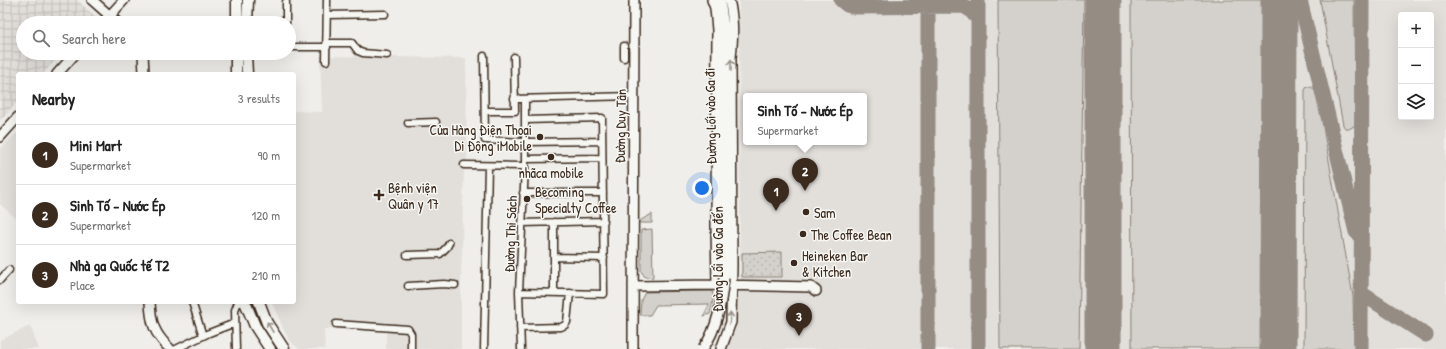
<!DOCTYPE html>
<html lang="en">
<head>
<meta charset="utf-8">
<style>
  body { margin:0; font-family:"Patrick Hand",sans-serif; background:#f2f2f2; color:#222 }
  .controls { position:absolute; right:12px; top:12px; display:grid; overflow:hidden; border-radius:4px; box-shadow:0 4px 16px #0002 }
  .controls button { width:36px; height:36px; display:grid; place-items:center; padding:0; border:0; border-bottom:1px solid #e0e0e0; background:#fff; color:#222; font:20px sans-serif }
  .you { position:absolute; left:702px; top:188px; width:14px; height:14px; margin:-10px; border:3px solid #fff; border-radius:50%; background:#1a73e8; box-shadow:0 0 0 6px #1a73e833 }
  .badge { display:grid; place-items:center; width:26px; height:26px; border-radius:50%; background:#3b2a1e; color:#fff; font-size:13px; font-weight:700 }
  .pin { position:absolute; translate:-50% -33px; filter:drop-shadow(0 1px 2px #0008) }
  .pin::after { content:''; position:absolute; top:21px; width:14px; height:12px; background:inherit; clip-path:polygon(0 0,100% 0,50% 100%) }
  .popup { position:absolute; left:743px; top:93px; width:124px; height:52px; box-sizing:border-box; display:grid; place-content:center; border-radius:4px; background:#fff; filter:drop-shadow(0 1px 3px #0005); font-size:13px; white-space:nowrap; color:#767676 }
  .popup b { font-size:15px; color:#222 }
  .popup::after { content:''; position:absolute; left:50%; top:100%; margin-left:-8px; border:8px solid transparent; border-top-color:#fff }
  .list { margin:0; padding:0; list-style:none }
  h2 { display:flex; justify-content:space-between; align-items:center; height:52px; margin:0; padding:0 16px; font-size:17px }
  h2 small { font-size:13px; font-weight:400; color:#767676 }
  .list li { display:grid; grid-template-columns:26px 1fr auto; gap:12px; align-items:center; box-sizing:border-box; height:60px; padding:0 16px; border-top:1px solid #e0e0e0 }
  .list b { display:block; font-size:15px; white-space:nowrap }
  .list p { margin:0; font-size:13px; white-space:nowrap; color:#767676 }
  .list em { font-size:13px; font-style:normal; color:#767676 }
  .icon { flex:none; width:22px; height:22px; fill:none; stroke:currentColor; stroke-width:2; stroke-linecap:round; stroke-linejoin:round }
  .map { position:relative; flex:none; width:1446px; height:349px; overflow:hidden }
  .search { position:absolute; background:#fff; box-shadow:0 4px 16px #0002; left:16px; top:16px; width:280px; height:44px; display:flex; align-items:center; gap:10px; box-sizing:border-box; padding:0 14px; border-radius:22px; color:#767676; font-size:15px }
  .panel { position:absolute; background:#fff; box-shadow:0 4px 16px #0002; left:16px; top:72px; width:280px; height:232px; border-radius:4px }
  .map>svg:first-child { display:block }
  .built { fill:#e2dfdb; fill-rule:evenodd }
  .industrial { fill:url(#industrial-grid) }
  .grass { fill:#d4d1cc; stroke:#887e75 }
  .park { fill:url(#park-dots); stroke:#887e75 }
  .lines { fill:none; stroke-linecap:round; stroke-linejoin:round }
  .taxiway { stroke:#958c84; stroke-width:15 }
  .runway { stroke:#958c84; stroke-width:37 }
  .street-casing { stroke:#3b2a1e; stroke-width:9 }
  .secondary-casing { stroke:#3b2a1e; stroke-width:12 }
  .primary-casing { stroke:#3b2a1e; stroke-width:13 }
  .street { stroke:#f6f6f2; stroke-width:6 }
  .secondary { stroke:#f6f6f2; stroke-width:9 }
  .primary { stroke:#f6f6f2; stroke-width:10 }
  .secondary-bridge-casing { stroke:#3b2a1e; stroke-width:12; stroke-linecap:butt }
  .secondary-bridge { stroke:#f6f6f2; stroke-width:9 }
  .oneway { stroke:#989088 }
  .poi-dot { fill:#3b2a1e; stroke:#f6f6f2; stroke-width:1.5 }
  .labels { text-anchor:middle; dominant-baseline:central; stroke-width:3; stroke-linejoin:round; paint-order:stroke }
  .street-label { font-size:14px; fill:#3b2a1e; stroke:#f6f6f2 }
  .poi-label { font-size:14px; fill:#3b2a1e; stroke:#f6f6f2; text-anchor:start }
</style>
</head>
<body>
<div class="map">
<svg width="1446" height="349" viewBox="0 0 1446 349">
  <defs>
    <pattern id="industrial-grid" width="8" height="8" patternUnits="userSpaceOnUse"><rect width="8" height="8" fill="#e2dfdb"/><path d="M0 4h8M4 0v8" fill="none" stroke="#c3c0bc"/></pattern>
    <pattern id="park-dots" width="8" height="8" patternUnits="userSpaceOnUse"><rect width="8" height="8" fill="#d4d1cc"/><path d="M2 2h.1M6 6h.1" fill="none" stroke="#b7b4af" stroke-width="1.8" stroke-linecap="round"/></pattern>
  </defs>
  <rect width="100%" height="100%" fill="#efeeea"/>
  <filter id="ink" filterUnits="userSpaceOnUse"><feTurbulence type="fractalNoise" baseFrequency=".025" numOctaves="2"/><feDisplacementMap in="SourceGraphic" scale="8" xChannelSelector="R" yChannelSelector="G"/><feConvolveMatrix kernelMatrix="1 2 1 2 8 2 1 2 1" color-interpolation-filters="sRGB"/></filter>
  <g filter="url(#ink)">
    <!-- built -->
    <path class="built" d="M739,0H1446V349H727V345L736,329L735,297L740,289ZM1401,15H1431V117H1401ZM746,96H864V142H746Z
      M320,56L466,58L467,167L464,168L461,285V349H386V331L324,329L325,349H299L289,340L281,324L272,302H294V111L322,112Z
      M15,134H18V220L0,204V149Z
      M30,326L39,349H0V340Z"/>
    <!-- industrial -->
    <path class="industrial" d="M0,0H77L96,17L90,23H23V53H62L43,74H18V101L0,121Z"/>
    <!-- grass -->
    <path class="grass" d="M998,0H1084L1079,349H1000Z
      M1131,0H1267V349H1132Z
      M1320,0H1354L1355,124L1354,126L1349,129L1345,128L1343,125Z
      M1307,87H1311L1315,90L1318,99L1353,296L1354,349H1304L1305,90Z
      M652,214V223H640L641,220Z
      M652,229L653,278L645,277L641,271V230Z
      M712,291C715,298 711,307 710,314L704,316V315L709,305L708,304L656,305L650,315H640L641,300L645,292Z"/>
    <!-- park -->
    <path class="park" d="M782,252V277H742V253Z"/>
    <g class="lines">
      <!-- taxiway -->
      <path class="taxiway" d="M841,0L847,5L854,7L964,6L970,10L978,19
        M978,0V349
        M1300,0L1356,232
        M1361,293L1426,335
        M928,349V0
        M1361,349L1362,0"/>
      <!-- runway -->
      <path class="runway" d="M1103,349V0
        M1278,349L1279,0"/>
      <!-- street casing -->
      <g class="street-casing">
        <path id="street" d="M327,15L385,14
          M286,23V2
          M327,43H352L358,51L363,53L387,55
          M289,47H327
          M484,56L485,140L525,142L602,141
          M624,58V46
          M326,61L327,0
          M514,99L634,96
          M485,111H515L514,57
          M408,123L436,122
          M525,159L602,158
          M464,165L525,166
          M523,193H603
          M554,222V293
          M522,223L604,221
          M407,255L440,254L447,247L449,243
          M554,257L604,258
          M0,280L9,270
          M408,286L444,284L455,285
          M519,292L604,294L602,118L525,120
          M192,302L203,336
          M336,324L408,329L411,334V349
          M520,328L561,327L565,325L567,322L570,293
          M176,349L209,333L235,323
          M236,349L235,310L238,302
          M484,349L488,166
          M521,349L519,292L525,166V99"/>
      </g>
      <!-- secondary casing -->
      <g class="secondary-casing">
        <path id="secondary" d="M92,0L118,23
          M712,0L715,8L717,30L716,225L717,285
          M720,0L724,28V278
          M103,23L124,0
          M143,53L144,74
          M57,74L76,53
          M0,137L18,117
          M633,286L717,285L811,287L816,291
          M150,302C151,324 154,333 170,349
          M633,349L634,0
          M721,349L731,322L732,266L731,58C733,38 734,20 729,0"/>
      </g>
      <!-- primary casing -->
      <g class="primary-casing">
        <path id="primary" d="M237,23V0
          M247,23L248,0
          M236,53V74
          M246,53L247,74
          M245,302L255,326L270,349
          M259,302L267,323L284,349"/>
      </g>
      <!-- street -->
      <use href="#street" class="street"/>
      <!-- secondary -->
      <use href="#secondary" class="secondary"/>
      <!-- primary -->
      <use href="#primary" class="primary"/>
      <!-- secondary-bridge casing -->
      <g class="secondary-bridge-casing">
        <path id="secondary-bridge" d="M703,349C718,327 721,304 724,278"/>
      </g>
      <!-- secondary-bridge -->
      <use href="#secondary-bridge" class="secondary-bridge"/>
    </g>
    <!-- one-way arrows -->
    <defs><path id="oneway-shaft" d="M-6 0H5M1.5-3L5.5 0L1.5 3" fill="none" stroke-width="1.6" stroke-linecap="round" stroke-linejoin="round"/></defs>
    <g class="oneway">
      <use href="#oneway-shaft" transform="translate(731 65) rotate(-90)"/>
      <use href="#oneway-shaft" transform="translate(730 318) rotate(-85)"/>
      <use href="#oneway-shaft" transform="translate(270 327) rotate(-119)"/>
    </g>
  </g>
  <!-- markers -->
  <g class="poi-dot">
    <circle cx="540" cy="137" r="4"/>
    <circle cx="551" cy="157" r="4"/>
    <path d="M377 189h4v4h4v4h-4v4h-4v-4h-4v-4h4z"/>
    <circle cx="527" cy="199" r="4"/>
    <circle cx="806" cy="212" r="4"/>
    <circle cx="803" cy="234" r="4"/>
    <circle cx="794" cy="263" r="4"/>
  </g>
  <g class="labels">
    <!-- street labels -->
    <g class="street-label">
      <text transform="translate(710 116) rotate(-91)">Đường Lối vào Ga đi</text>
      <text transform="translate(620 126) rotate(-89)">Đường Duy Tân</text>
      <text transform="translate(510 234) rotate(-88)">Đường Thi Sách</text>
      <text transform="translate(717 259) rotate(-90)">Đường Lối vào Ga đến</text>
    </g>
    <!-- poi labels -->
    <g class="poi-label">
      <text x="532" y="129" text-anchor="end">Cửa Hàng Điện Thoại<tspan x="532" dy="16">Di Động iMobile</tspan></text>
      <text x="551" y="172" text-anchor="middle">nhãca mobile</text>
      <text x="388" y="187">Bệnh viện<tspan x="388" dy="16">Quân y 17</tspan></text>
      <text x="535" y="191">Becoming<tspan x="535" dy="16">Specialty Coffee</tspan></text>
      <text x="814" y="212">Sam</text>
      <text x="811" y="234">The Coffee Bean</text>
      <text x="802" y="255">Heineken Bar<tspan x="802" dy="16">&amp; Kitchen</tspan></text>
    </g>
  </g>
</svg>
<div class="controls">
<button>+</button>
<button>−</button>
<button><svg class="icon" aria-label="layers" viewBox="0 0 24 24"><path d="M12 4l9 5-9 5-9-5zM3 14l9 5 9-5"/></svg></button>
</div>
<div class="you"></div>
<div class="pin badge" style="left:776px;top:211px">1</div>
<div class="pin badge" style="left:805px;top:191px">2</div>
<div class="popup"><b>Sinh Tố - Nước Ép</b>Supermarket</div>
<div class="pin badge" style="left:799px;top:336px">3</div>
<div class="search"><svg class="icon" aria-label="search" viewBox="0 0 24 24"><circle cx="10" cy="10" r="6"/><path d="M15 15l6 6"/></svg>Search here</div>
<section class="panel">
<h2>Nearby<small>3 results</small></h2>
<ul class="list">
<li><span class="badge">1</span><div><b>Mini Mart</b><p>Supermarket</p></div><em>90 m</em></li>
<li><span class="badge">2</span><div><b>Sinh Tố - Nước Ép</b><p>Supermarket</p></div><em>120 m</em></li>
<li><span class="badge">3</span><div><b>Nhà ga Quốc tế T2</b><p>Place</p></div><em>210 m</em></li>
</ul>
</section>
</div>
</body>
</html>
